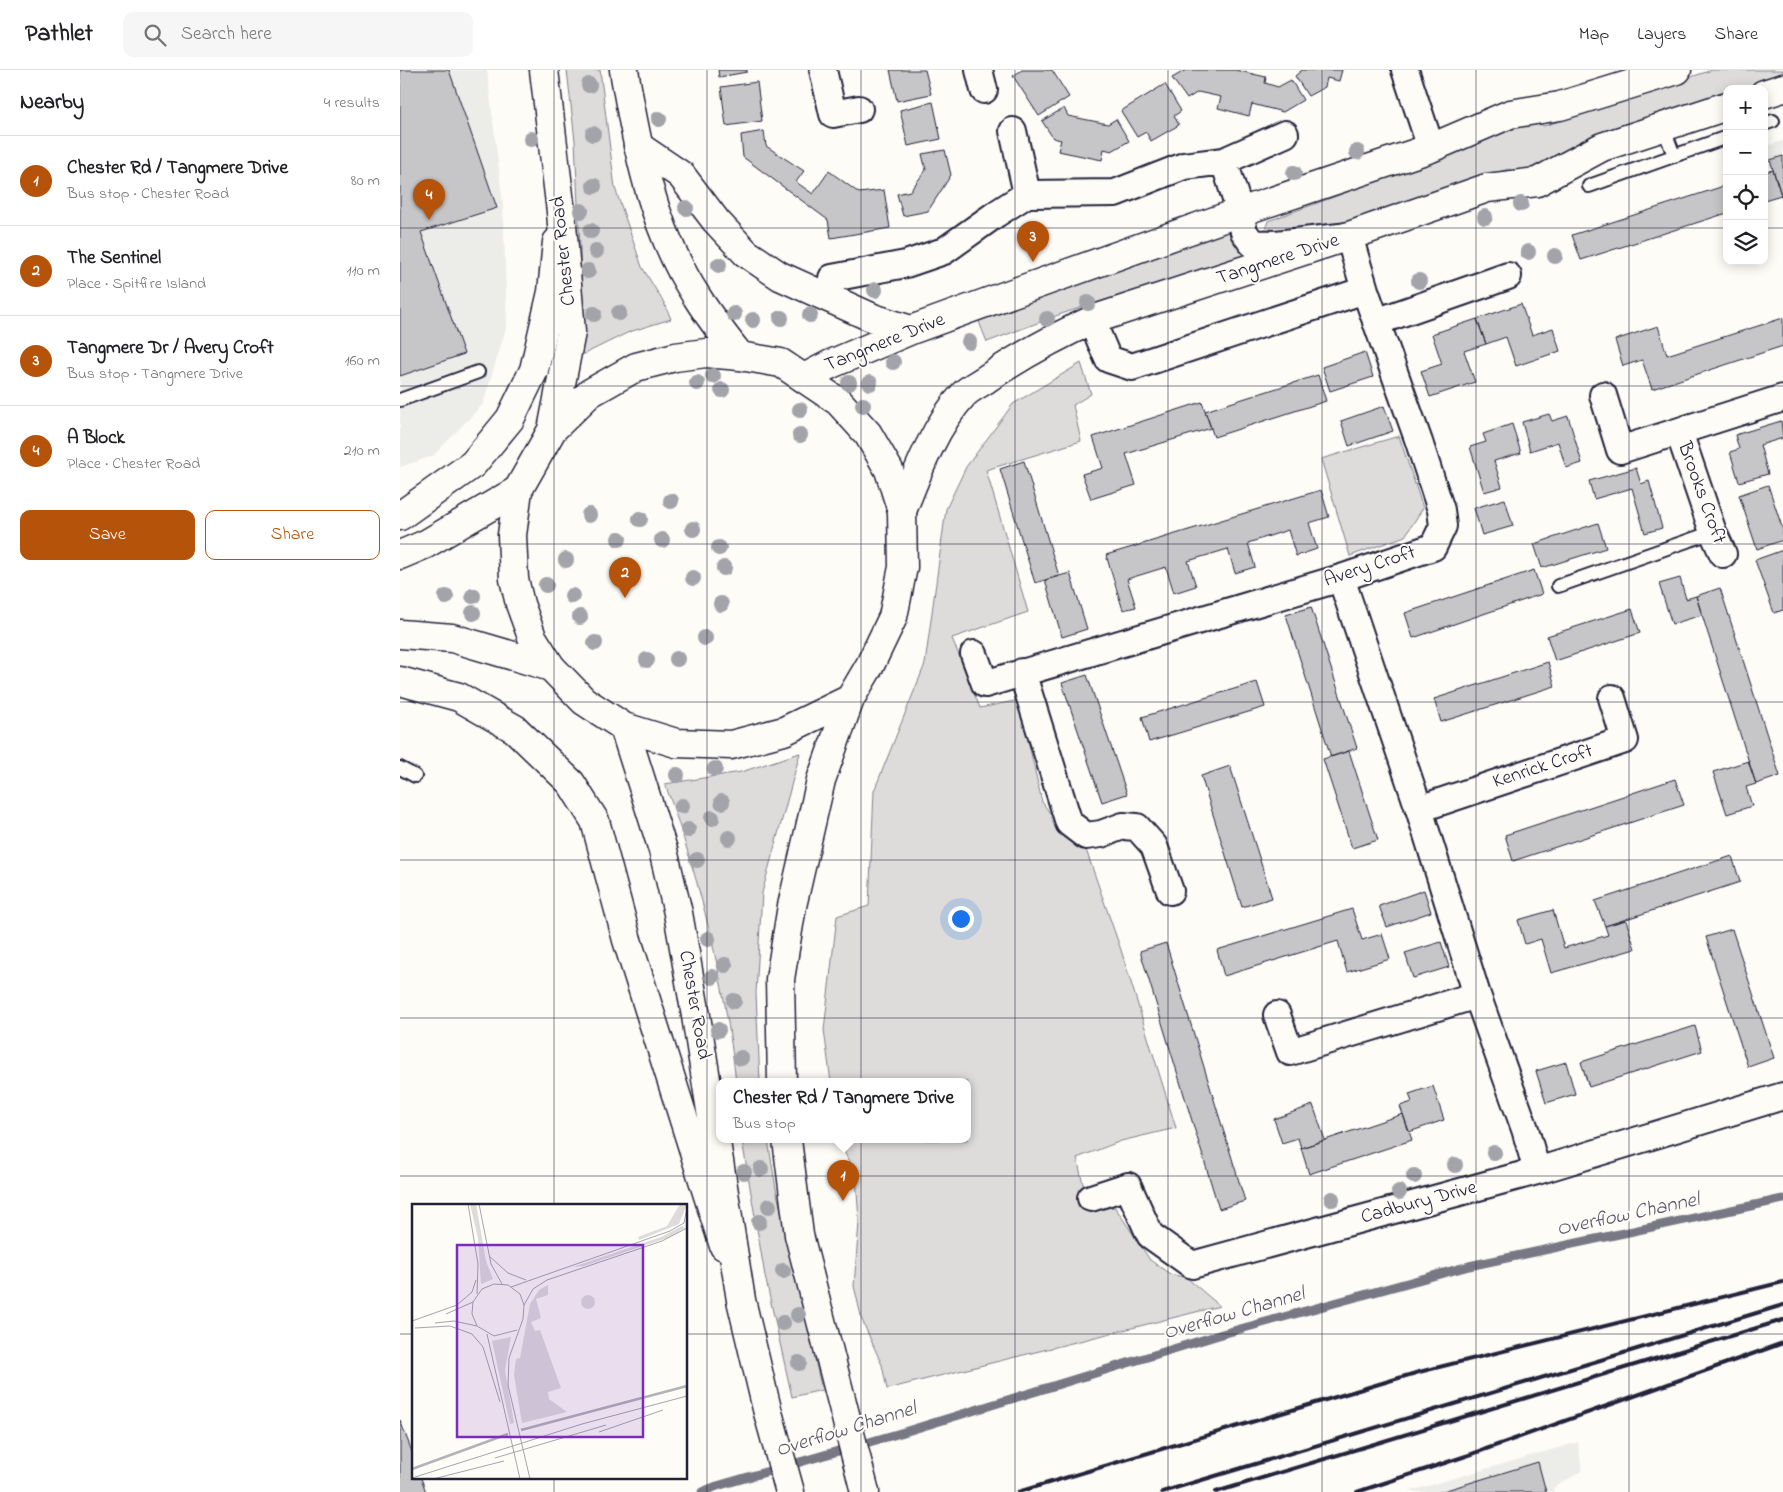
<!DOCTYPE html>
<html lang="en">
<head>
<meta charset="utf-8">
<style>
  body { margin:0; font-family:"Indie Flower",sans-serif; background:#f6f6f6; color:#202124 }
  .controls { position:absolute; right:15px; top:15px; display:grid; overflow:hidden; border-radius:10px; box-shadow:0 2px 12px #0003 }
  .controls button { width:45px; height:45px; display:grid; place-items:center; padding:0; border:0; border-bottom:1px solid #e0e0e0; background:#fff; color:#202124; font:25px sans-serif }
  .you { position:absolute; left:560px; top:848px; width:18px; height:18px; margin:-12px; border:4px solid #fff; border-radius:50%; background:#1a73e8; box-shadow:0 0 0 8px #1a73e833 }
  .badge { display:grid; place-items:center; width:32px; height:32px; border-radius:50%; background:#b45309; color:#fff; font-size:16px; font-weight:700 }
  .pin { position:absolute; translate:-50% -41px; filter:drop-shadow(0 1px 2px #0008) }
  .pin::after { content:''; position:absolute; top:26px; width:18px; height:15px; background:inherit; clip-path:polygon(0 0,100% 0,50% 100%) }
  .popup { position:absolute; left:316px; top:1008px; width:255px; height:65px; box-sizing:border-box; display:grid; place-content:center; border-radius:10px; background:#fff; filter:drop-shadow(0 1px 4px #0005); font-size:16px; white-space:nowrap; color:#757577 }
  .popup b { font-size:19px; color:#202124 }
  .popup::after { content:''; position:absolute; left:50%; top:100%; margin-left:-10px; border:10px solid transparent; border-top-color:#fff }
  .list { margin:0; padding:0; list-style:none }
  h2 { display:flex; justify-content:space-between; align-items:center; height:65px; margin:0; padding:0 20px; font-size:21px }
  h2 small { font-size:16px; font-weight:400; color:#757577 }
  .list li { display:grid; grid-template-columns:32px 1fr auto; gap:15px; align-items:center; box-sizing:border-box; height:90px; padding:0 20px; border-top:1px solid #e0e0e0 }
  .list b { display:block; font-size:19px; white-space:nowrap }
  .list p { margin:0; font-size:16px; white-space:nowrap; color:#757577 }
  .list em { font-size:16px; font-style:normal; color:#757577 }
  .actions { display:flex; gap:10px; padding:15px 20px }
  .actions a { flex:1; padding:11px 0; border:1px solid #b45309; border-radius:10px; text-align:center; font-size:18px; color:#b45309 }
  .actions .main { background:#b45309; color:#fff }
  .icon { flex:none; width:28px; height:28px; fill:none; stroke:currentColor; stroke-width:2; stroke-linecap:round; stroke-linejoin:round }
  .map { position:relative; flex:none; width:1383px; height:1422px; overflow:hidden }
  header { display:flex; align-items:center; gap:30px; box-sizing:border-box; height:70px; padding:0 25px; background:#fff; border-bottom:1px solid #e0e0e0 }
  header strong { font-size:24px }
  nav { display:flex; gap:28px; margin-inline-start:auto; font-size:18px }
  .search { width:350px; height:45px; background:#f6f6f6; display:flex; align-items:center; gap:12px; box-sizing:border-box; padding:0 18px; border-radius:10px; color:#757577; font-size:19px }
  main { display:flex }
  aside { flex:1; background:#fff }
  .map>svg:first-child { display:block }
  .built { fill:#ecece9 }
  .green { fill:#dddcdb; stroke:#807f8b }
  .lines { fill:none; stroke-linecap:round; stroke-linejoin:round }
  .stream { stroke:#787885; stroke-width:9 }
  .building { fill:#c6c6c8; stroke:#22223b }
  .service-casing { stroke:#22223b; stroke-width:16 }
  .minor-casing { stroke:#22223b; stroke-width:30 }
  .tertiary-casing { stroke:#22223b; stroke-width:31 }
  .primary-casing { stroke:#22223b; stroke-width:31 }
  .trunk-casing { stroke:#22223b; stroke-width:31 }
  .service { stroke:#fdfcf7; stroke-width:12 }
  .minor { stroke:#fdfcf7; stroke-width:26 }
  .tertiary { stroke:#fdfcf7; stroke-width:28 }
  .primary { stroke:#fdfcf7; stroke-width:28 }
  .trunk { stroke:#fdfcf7; stroke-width:28 }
  .rail { stroke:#22223b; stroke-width:4 }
  .tree { fill:#a3a3aa }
  .grid { fill:none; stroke:#22223b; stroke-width:1; stroke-opacity:0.55 }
  .labels { text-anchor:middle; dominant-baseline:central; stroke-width:4; stroke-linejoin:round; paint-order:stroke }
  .street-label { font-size:20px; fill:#22223b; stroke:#fdfcf7 }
  .water-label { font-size:21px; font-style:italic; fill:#545466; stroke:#fdfcf7 }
  .inset-river { fill:none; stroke:#b2b2b7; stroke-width:2.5 }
  .inset-road { fill:none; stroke:#a5a5ac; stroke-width:1 }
  .view { fill:#7b2cbf; fill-opacity:0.15; stroke:#7b2cbf; stroke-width:2.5 }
  .inset-edge { fill:none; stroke:#22223b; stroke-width:2.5 }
</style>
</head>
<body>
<header>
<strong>Pathlet</strong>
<div class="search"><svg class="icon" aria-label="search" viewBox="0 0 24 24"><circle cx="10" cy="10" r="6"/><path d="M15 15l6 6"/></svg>Search here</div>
<nav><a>Map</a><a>Layers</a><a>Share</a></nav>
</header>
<main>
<aside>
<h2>Nearby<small>4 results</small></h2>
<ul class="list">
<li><span class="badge">1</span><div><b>Chester Rd / Tangmere Drive</b><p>Bus stop · Chester Road</p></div><em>80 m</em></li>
<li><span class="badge">2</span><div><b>The Sentinel</b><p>Place · Spitfire Island</p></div><em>110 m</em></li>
<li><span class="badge">3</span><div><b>Tangmere Dr / Avery Croft</b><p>Bus stop · Tangmere Drive</p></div><em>160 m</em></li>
<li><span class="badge">4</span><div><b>A Block</b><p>Place · Chester Road</p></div><em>210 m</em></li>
</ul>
<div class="actions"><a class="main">Save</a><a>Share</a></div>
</aside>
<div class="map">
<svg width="1383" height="1422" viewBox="0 0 1383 1422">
  <rect width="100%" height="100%" fill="#fdfcf7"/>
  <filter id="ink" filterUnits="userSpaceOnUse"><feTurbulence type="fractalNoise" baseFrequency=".02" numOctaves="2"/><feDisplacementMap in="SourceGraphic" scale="10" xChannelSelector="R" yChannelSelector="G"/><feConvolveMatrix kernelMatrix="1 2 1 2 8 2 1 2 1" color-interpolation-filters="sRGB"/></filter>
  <g filter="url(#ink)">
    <!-- built -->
    <path class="built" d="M0,0H87L103,135L107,255L83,334L33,386L0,397Z
      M1383,71V129L1365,76Z
      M1178,1372L1182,1401L1153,1418L1154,1422H1007Z"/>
    <!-- green -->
    <path class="green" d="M167,0H200L215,118L242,197L264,233L271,249L229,262L180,286V177L175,71Z
      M1312,0H1383V7L1344,19H1327V24L1140,101L1120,103L1108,99L947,154L874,166L865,159L868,151L1073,76L1091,62L1130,49L1144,56Z
      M830,156L850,184L661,244L587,272L576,244Z
      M681,293L691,324L673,335L681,371L586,400L628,542L552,568L580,638L619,630L642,732L655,750L684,774L721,880L776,1058L721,1071L677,1088L689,1140L715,1137L750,1190L770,1204L787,1208L820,1236L487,1319L482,1295L462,1250L454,1216L459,1152L456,1107L439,1070H567V1012H431L424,960L437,846L469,836L474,721L525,594L546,439L566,397L613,334Z
      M999,366L1023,438L1005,466L950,486L921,389Z
      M400,683L362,823L356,923L360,1012H336C325,911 300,810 265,714L341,702Z
      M342,1070H368L376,1119L422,1320L392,1327L365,1206Z"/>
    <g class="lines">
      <!-- stream -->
      <path class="stream" d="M302,1422L317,1416L504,1362L822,1264L1069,1196L1383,1129"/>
    </g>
    <!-- building -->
    <path class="building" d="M0,0H49L97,138L21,162L64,284L0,306Z
      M318,0H347V2L319,7Z
      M490,0H525L531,24L497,31Z
      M622,0H652L669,27L639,46L613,6Z
      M786,0H835L866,7L865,13L878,17L891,10L903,30L883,42L852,34L849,46L818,38L821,27L798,22L787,29L772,8Z
      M942,0L939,11L927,8L925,17L908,26L895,6L902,0Z
      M357,12L362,51L326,56L321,17Z
      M765,14L781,41L774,46L779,55L751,71L746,62L737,67L721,41Z
      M533,32L541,69L508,76L500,40Z
      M664,38L668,46L708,54L716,49L729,71L712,81L704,79L702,90L658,81L661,70L653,68L642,51Z
      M364,61L366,76L404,101L396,112L413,124L429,101L459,123L484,120L490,158L431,168L428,150L343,87L341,65Z
      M545,80L551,105L528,141L503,146L497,124L510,121L526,100L522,84Z
      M1383,86V131L1370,90Z
      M1373,100L1381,125L1364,130V102Z
      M1327,115V143L1181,190L1172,165Z
      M1121,234L1132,265L1153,258L1160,281L1116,296L1106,267L1086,274L1077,249Z
      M1383,248V276L1252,319L1242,290L1223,296L1215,270L1258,256L1267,285Z
      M1077,249L1086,274L1064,281L1075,312L1030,327L1021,301L1042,294L1032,264Z
      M965,282L973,307L930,321L922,297Z
      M918,305L926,331L814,367L805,341Z
      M802,332L811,358L726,384L736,415L691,429L682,404L703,398L693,367Z
      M984,336L993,361L949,376L941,351Z
      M1149,344L1152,351L1168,346L1182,393L1166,398L1158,372L1130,381L1122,352Z
      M1381,351L1383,368L1360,375L1368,404L1339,412L1330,382L1339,379L1335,365Z
      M1112,354L1121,383L1094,391L1102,417L1084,422L1070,377L1086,372L1083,364Z
      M624,391L659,506L635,513L600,399Z
      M1236,398L1241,414L1249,411L1262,458L1245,463L1232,418L1194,429L1189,411Z
      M1368,415L1383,460V470L1357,479L1339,425Z
      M921,420L929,447L909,453L917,479L896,486L888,460L848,473L855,497L835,503L828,479L788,491L796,516L774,523L766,497L727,509L736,537L723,540L706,485Z
      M1105,429L1113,456L1082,465L1074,438Z
      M1198,453L1206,478L1142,498L1134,474Z
      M1383,480V540L1374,543L1355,490Z
      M1134,500L1142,524L1013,568L1005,543Z
      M670,503L687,559L662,567L645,510Z
      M1280,508L1286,529L1296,526L1302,545L1272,554L1259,514Z
      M1320,518L1380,706L1356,714L1296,526Z
      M911,537L957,678L931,687L886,545Z
      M1232,539L1240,563L1155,591L1147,566Z
      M1148,592L1155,616L1041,652L1034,629Z
      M687,605L727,724L702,732L662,613Z
      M857,612L865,637L749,672L742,647Z
      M949,681L978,770L952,778L923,689Z
      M1348,691L1356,714L1346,717L1352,736L1327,744L1313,702Z
      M830,696L872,828L842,837L801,706Z
      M1275,709L1284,735L1113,791L1105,765Z
      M1332,786L1340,812L1205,856L1195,831Z
      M1024,820L1031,842L987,857L979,836Z
      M952,839L962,870L982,864L990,889L947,902L938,871L824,906L817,880Z
      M1153,840L1164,878L1208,865L1205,856L1226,850L1235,879L1151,903L1141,869L1125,874L1118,850Z
      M1332,859L1374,988L1348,997L1306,867Z
      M1041,872L1049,897L1013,908L1005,883Z
      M766,873L845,1131L819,1139L740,881Z
      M1295,956L1302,981L1189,1017L1181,992Z
      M1166,992L1175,1024L1146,1033L1136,1001Z
      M1033,1016L1044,1050L1009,1062L1000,1036L1012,1032L1009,1024Z
      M913,1035L925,1070L901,1078L898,1068L882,1073L874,1049Z
      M1003,1044L1012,1070L909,1104L901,1078Z
      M0,1350L14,1387V1408H21L26,1422H0Z
      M1138,1392L1146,1422H1040Z"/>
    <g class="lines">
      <!-- service casing -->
      <g class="service-casing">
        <path id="service" d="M1364,54L1373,51
          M1263,57L1274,85
          M1189,116L1327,67
          M0,330L78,302
          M1158,516L1313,462
          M0,698L15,706"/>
      </g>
      <!-- minor casing -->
      <g class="minor-casing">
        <path id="minor" d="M423,0L433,44L459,39
          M579,0L584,20
          M1005,0L1031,78
          M613,61L627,124
          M432,208L506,194L544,181L596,144L627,124L715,123L784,96L824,91L885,64
          M695,249L697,263L708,289L732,297L965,220
          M976,252L1108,206
          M1203,325L1220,380L1383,328
          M1279,362L1313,462L1323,484
          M941,508L1019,739L1077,925L1125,1059L1137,1101
          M574,584L585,614L941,508L1033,477L1043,456L1041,440L1019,372L965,220L949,166L876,174L852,173L844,162L840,142L824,91
          M622,602L669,753L686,766L701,764L723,756L737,757L754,776L770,821
          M1019,739L1225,670L1212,628
          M877,945L890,982L1077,925
          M691,1128L728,1116L750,1165L792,1195L1137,1101L1383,1026"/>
      </g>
      <!-- tertiary casing -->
      <g class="tertiary-casing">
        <path id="tertiary" d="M1364,24L1383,18
          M238,76L281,105L316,151L346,183L380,206L473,248L511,260
          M404,308L431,294L511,260L621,220L840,142L1031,78L1110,44L1160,36L1277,0
          M502,441C517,403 535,355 564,324C570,318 581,313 589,307C623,285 658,265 695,249L949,166L1087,118L1137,112L1202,77L1327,36"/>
      </g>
      <!-- primary casing -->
      <g class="primary-casing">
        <path id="primary" d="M0,446L73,394L110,349L134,300L152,222L157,172
          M0,485L26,474L118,420
          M0,564L52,568L151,597
          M0,611L59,627L115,659L171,713L195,751L227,870L324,1176"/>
      </g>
      <!-- trunk casing -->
      <g class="trunk-casing">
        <path id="trunk" d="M144,0L161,142L171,262L152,360
          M224,0C237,78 253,160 297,227C310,248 325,267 340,286
          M224,657L263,780L278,843L296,946L341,1230L367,1339L390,1422
          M382,1012L380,909L392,836L421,710L450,629L470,595L493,547L503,497L502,441L489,400L468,364L439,332L381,293L340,286L306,283L275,287L236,297L190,323L152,360L118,420L112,465L114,509L120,534L132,567L151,597L184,631L224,657L276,673L331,675L384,661L450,629
          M387,1070L399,1165L465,1422"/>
      </g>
      <!-- service -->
      <use href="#service" class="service"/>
      <!-- minor -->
      <use href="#minor" class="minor"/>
      <!-- tertiary -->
      <use href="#tertiary" class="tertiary"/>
      <!-- primary -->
      <use href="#primary" class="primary"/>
      <!-- trunk -->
      <use href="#trunk" class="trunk"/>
      <!-- rail -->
      <path class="rail" d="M618,1422L1019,1302L1383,1212
        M762,1422L1383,1235
        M816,1422L1383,1250
        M957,1422L1072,1384L1383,1273"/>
    </g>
    <!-- trees -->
    <g class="tree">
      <circle cx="189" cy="15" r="8"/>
      <circle cx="259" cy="49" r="8"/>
      <circle cx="193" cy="64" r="8"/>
      <circle cx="131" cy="69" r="8"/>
      <circle cx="957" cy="82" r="8"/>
      <circle cx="894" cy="103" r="8"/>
      <circle cx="194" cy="116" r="8"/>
      <circle cx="1121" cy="134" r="8"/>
      <circle cx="286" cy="138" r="8"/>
      <circle cx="181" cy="141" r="8"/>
      <circle cx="1085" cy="147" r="8"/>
      <circle cx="191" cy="161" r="8"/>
      <circle cx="196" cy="181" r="8"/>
      <circle cx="1128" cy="182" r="8"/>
      <circle cx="1155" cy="186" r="8"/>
      <circle cx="319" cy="195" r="8"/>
      <circle cx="188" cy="201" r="8"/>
      <circle cx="1019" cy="211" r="8"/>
      <circle cx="475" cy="220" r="8"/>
      <circle cx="688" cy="233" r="8"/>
      <circle cx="219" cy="243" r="8"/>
      <circle cx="194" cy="244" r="8"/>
      <circle cx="334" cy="244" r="8"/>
      <circle cx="410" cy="245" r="8"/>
      <circle cx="381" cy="248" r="8"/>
      <circle cx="647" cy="249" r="8"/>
      <circle cx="353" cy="250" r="8"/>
      <circle cx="569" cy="272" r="8"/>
      <circle cx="493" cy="292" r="8"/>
      <circle cx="313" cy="306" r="8"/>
      <circle cx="297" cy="313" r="8"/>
      <circle cx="449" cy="313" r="8"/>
      <circle cx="470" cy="313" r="8"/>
      <circle cx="322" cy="320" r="8"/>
      <circle cx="463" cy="335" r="8"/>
      <circle cx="400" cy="340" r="8"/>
      <circle cx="400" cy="365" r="8"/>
      <circle cx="271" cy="431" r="8"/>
      <circle cx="189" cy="445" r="8"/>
      <circle cx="240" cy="449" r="8"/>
      <circle cx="293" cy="459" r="8"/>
      <circle cx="219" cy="469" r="8"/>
      <circle cx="262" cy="470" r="8"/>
      <circle cx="319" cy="478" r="8"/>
      <circle cx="166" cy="490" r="8"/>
      <circle cx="324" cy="498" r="8"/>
      <circle cx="293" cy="508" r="8"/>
      <circle cx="146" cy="515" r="8"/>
      <circle cx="73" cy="526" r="8"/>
      <circle cx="172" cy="526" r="8"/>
      <circle cx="46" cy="527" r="8"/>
      <circle cx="321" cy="534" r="8"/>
      <circle cx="73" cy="543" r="8"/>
      <circle cx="180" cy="547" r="8"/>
      <circle cx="305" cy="568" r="8"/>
      <circle cx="195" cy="573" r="8"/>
      <circle cx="277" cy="589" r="8"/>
      <circle cx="247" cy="590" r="8"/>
      <circle cx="315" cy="699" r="8"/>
      <circle cx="277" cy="705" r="8"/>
      <circle cx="322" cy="732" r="8"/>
      <circle cx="282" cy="736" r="8"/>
      <circle cx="312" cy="748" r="8"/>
      <circle cx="288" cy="760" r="8"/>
      <circle cx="329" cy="768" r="8"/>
      <circle cx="297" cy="790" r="8"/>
      <circle cx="308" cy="869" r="8"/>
      <circle cx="325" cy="895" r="8"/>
      <circle cx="312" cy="907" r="8"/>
      <circle cx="334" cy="931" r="8"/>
      <circle cx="318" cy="960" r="8"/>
      <circle cx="341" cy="988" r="8"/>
      <circle cx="1094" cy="1083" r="8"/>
      <circle cx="1055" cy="1095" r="8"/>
      <circle cx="361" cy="1099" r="8"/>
      <circle cx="344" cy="1102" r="8"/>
      <circle cx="1014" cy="1106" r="8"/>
      <circle cx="999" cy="1122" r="8"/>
      <circle cx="932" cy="1129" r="8"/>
      <circle cx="369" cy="1136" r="8"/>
      <circle cx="359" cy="1152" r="8"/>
      <circle cx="383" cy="1201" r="8"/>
      <circle cx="398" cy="1245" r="8"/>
      <circle cx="383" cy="1253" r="8"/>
      <circle cx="399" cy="1293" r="8"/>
    </g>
  </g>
  <!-- grid -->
  <path class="grid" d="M154,0V1136M307,0V1422M461,0V1422M615,0V1422M768,0V1422M922,0V1422M1076,0V1422M1229,0V1422M0,158H1327M1364,158H1383M0,316H1383M0,474H1383M0,632H1383M0,790H1383M0,948H1383M0,1106H1383M0,1264H14M286,1264H1383M154,1408V1422"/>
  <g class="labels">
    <!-- street labels -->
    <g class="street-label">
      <text transform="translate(164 181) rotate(-96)">Chester Road</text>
      <text transform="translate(878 190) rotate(-18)">Tangmere Drive</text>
      <text transform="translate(485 273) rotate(-22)">Tangmere Drive</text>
      <text transform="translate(1301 423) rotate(70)">Brooks Croft</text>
      <text transform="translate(970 497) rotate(-18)">Avery Croft</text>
      <text transform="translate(1143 697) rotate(-18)">Kenrick Croft</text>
      <text transform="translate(294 935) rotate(80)">Chester Road</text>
      <text transform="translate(1019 1133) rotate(-15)">Cadbury Drive</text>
    </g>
    <!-- water labels -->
    <g class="water-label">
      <text transform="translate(1228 1145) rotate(-12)">Overflow Channel</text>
      <text transform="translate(834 1244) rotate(-16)">Overflow Channel</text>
      <text transform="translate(446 1360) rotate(-17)">Overflow Channel</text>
    </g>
  </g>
  <!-- overview -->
  <g transform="translate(12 1134)">
    <rect width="275" height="275" fill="#fdfcf7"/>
    <path d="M58,0H64L74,57L81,75L69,80L66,34ZM268,0H275L267,20L227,36L226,33L255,22ZM270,22L273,24L258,33L172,62L161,63L249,33ZM136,81V91L124,95L129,114L119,118L123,127L128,126L149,184L136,188L137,195L155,208L110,219L102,171L104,155L108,154L118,100L127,86ZM169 98a7 7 0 1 1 14 0a7 7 0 1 1-14 0ZM99,133L93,166L102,219L98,220L80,137Z" fill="#dddcdb"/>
    <path class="inset-river" d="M109,226L275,182M0,265L96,230"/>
    <path class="inset-road" d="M56,0L66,60L65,90M67,0L79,60L90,80M272,19L275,4M77,52L96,69L114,76M99,83L258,27L272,19M112,101L121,85L135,76L250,37L275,24M34,110L61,98M0,117L45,101L60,88L64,76M23,119L42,117L65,122M3,124L38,122L60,130L71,143L88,198M105,126L82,132L65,122L60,110L61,98L70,85L82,80L96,81L108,90L112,101L111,115L97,154L96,181L118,275M75,130L108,275M187,228L251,206M83,254L194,221M0,274L170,220L275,192M21,275L92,257"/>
    <path class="view" d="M45,41H231V233H45Z"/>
    <rect width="275" height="275" class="inset-edge"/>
  </g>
</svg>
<div class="controls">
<button>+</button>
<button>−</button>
<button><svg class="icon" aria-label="locate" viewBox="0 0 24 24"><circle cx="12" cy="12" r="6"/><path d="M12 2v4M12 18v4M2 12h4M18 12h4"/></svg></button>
<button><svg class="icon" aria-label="layers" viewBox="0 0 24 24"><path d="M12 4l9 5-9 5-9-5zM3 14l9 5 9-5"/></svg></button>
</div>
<div class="you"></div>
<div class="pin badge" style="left:443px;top:1131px">1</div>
<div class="popup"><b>Chester Rd / Tangmere Drive</b>Bus stop</div>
<div class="pin badge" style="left:225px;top:528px">2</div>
<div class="pin badge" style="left:633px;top:192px">3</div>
<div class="pin badge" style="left:29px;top:150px">4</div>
</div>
</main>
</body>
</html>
